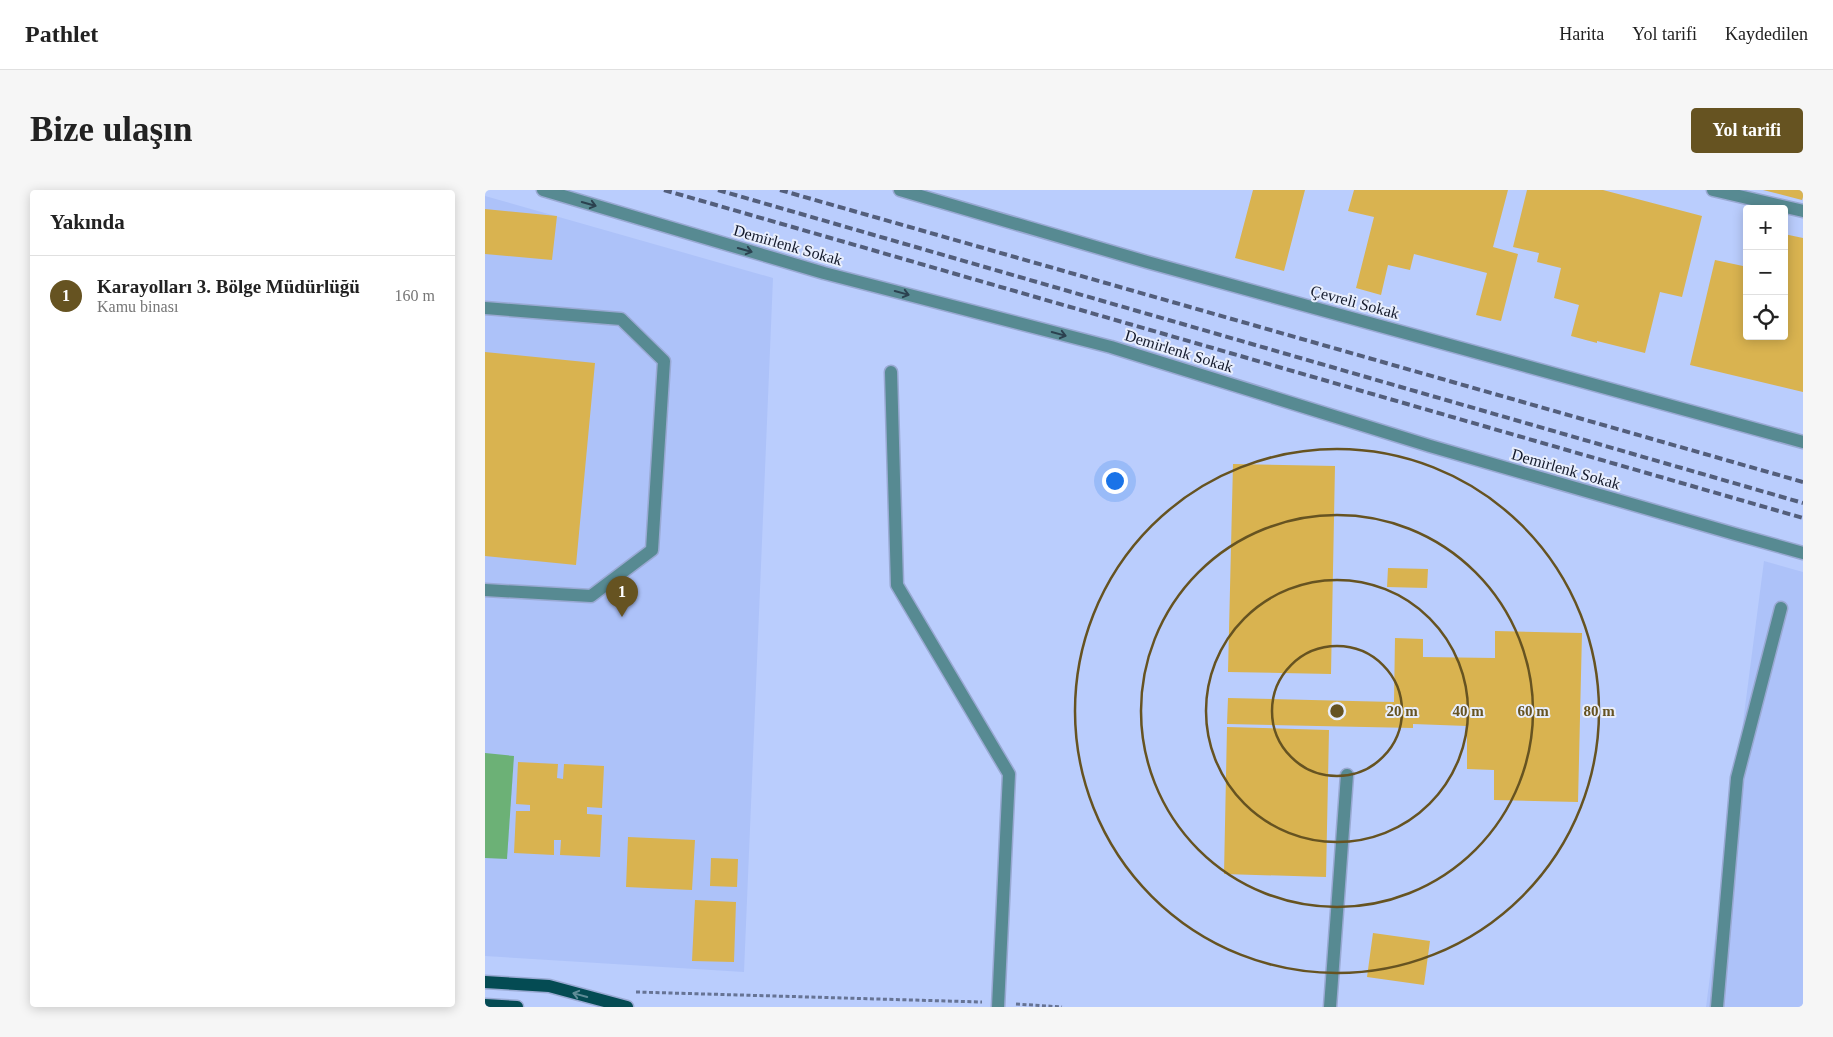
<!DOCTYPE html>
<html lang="tr">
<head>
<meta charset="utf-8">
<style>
  body { margin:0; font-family:Georgia,serif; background:#f6f6f6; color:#222 }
  .controls { position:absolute; right:15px; top:15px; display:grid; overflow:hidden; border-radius:5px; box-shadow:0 2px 12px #0003 }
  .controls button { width:45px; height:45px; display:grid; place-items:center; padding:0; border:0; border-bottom:1px solid #e0e0e0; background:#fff; color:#222; font:25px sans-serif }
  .you { position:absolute; left:629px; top:290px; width:18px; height:18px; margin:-12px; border:4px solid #fff; border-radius:50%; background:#1a73e8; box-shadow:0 0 0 8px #1a73e833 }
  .badge { display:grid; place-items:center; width:32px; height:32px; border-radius:50%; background:#665321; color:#fff; font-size:16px; font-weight:700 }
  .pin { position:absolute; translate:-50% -41px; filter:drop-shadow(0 1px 2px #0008) }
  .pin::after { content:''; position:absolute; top:26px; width:18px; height:15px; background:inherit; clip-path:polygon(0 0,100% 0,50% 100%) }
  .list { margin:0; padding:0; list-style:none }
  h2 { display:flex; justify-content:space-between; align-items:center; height:65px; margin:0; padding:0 20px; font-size:21px }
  h2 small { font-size:16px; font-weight:400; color:#767676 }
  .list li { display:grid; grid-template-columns:32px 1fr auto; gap:15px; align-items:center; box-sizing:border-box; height:80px; padding:0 20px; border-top:1px solid #e0e0e0 }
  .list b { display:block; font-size:19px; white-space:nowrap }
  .list p { margin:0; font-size:16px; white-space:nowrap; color:#767676 }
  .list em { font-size:16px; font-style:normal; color:#767676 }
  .icon { flex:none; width:28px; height:28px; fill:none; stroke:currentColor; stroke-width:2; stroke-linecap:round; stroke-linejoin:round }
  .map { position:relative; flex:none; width:1318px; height:817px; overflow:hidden; border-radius:5px }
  header { display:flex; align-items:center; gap:30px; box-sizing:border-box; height:70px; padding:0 25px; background:#fff; border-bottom:1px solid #e0e0e0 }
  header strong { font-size:24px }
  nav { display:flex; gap:28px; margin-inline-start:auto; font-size:18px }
  .intro { display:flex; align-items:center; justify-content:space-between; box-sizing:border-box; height:120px; padding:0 30px }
  h1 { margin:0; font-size:35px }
  .button { padding:12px 22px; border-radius:5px; background:#665321; color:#fff; font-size:18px; font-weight:700 }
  main { display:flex; gap:30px; padding:0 30px }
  aside { flex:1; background:#fff; border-radius:5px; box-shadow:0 2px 12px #0003 }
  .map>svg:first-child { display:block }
  .built { fill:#adc2f9 }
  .green { fill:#6cb176 }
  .building { fill:#d9b350 }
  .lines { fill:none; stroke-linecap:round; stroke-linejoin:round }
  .minor-casing { stroke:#99a9d3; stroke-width:15 }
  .major-casing { stroke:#99a9d3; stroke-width:15 }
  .path { stroke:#667394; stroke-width:3; stroke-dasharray:4 2.5; stroke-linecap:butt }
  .minor { stroke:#578a92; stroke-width:12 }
  .major { stroke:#044b53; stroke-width:12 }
  .rail { stroke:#535e7b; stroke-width:4; stroke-dasharray:8 4; stroke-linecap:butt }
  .oneway { stroke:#2b414f }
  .oneway2 { stroke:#5f8c97 }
  .ring { fill:none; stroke:#665321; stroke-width:2.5 }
  .labels { text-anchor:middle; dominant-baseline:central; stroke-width:4; stroke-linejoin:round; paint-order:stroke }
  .street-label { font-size:16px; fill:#13192b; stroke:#e8eefd }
  .centre { fill:#665321; stroke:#e8eefd; stroke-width:2.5 }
  .ring-label { font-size:15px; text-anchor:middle; font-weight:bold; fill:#665321; stroke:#e8eefd; stroke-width:4; stroke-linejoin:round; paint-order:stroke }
</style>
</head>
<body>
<header>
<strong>Pathlet</strong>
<nav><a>Harita</a><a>Yol tarifi</a><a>Kaydedilen</a></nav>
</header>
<div class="intro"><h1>Bize ulaşın</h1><a class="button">Yol tarifi</a></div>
<main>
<aside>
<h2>Yakında<small></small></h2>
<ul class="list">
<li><span class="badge">1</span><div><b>Karayolları 3. Bölge Müdürlüğü</b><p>Kamu binası</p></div><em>160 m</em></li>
</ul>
</aside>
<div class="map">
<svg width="1318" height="817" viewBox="0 0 1318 817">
  <rect width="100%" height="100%" fill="#bacdfd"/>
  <!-- built -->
  <path class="built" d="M0,6L288,88L259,782L0,766Z
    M1279,371L1318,382V817H1221Z"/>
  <!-- green -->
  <path class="green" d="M0,563L29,566L22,669L0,668Z"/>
  <!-- building -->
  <path class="building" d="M768,0H820L799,81L750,68Z
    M869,0H1023L1008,57L1033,64L1016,131L991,125L1002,83L929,64L925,80L903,75L896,105L871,98L889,27L863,21Z
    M1042,0H1118L1217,26L1197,107L1175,102L1160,163L1112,151V153L1086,146L1094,115L1069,108L1076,78L1052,72L1054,63L1028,57Z
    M1278,0H1318V7L1317,10Z
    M0,19L72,26L67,70L0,64Z
    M1299,44L1318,48V202L1205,175L1230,70L1258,76L1262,64V146H1299Z
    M0,162L110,173L91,375L0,366Z
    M748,274L850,276L846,484L743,482Z
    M903,378L943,379L942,398L902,397Z
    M1010,441L1097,443L1093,612L1009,610V580L982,579V536L928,534V538L742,534L743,508L909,512L910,448L938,449V467L1010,468Z
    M742,537L844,540L841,687L739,684Z
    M33,572L73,574L72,588L78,589L79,574L119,576L117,618L102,617V624L117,625L115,667L75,665L76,650H69V665L29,663L31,621H45V615L31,614Z
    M143,647L210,650L207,700L141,697Z
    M226,668L253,669L252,697L225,696Z
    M210,710L251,712L249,772L207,771Z
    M888,743L945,751L939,795L882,787Z"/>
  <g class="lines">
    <!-- minor casing -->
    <g class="minor-casing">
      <path id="minor" d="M58,0L339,83L626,157L945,256L1250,344L1318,363
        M415,0L662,72L1318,252
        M1228,0L1318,21
        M0,118L136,129L179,171L167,360L106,406L0,400
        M406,182L412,395L524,584L513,817
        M845,817L862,585
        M1232,817L1252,588L1296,418"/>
    </g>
    <!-- major casing -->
    <g class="major-casing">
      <path id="major" d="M0,792L64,796L142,817
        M0,815L32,817"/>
    </g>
    <!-- path -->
    <path class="path" d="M151,802L497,812
      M531,814L577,817"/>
    <!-- minor -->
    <use href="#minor" class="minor"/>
    <!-- major -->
    <use href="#major" class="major"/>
    <!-- rail -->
    <path class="rail" d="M179,0L1318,328
      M233,0L1318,313
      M295,0L1318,292"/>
  </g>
  <!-- one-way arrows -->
  <defs><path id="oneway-shaft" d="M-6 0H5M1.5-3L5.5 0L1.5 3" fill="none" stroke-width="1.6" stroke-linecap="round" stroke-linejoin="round" transform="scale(1.25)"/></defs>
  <g class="oneway">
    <use href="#oneway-shaft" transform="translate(104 14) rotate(16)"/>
    <use href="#oneway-shaft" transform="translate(260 60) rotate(16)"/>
    <use href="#oneway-shaft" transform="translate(417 103) rotate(15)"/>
    <use href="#oneway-shaft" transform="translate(574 144) rotate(15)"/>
  </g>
  <use class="oneway2" href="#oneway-shaft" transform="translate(95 805) rotate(-165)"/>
  <!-- distance rings -->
  <g class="ring">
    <circle cx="852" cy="521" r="65"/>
    <circle cx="852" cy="521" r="131"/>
    <circle cx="852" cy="521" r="196"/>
    <circle cx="852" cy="521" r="262"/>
  </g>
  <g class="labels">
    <!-- street labels -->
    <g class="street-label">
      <text transform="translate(303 55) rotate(16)">Demirlenk Sokak</text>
      <text transform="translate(870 112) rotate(15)">Çevreli Sokak</text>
      <text transform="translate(694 161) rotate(17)">Demirlenk Sokak</text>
      <text transform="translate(1081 279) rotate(16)">Demirlenk Sokak</text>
    </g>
  </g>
  <circle cx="852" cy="521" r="8" class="centre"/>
  <g class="ring-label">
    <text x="917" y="526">20 m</text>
    <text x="983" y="526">40 m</text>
    <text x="1048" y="526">60 m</text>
    <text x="1114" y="526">80 m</text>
  </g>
</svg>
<div class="controls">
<button>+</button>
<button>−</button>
<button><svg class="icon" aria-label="locate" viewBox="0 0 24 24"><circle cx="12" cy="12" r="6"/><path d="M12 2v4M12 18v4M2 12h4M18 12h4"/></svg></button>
</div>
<div class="you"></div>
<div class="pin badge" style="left:137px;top:427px">1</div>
</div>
</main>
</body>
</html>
